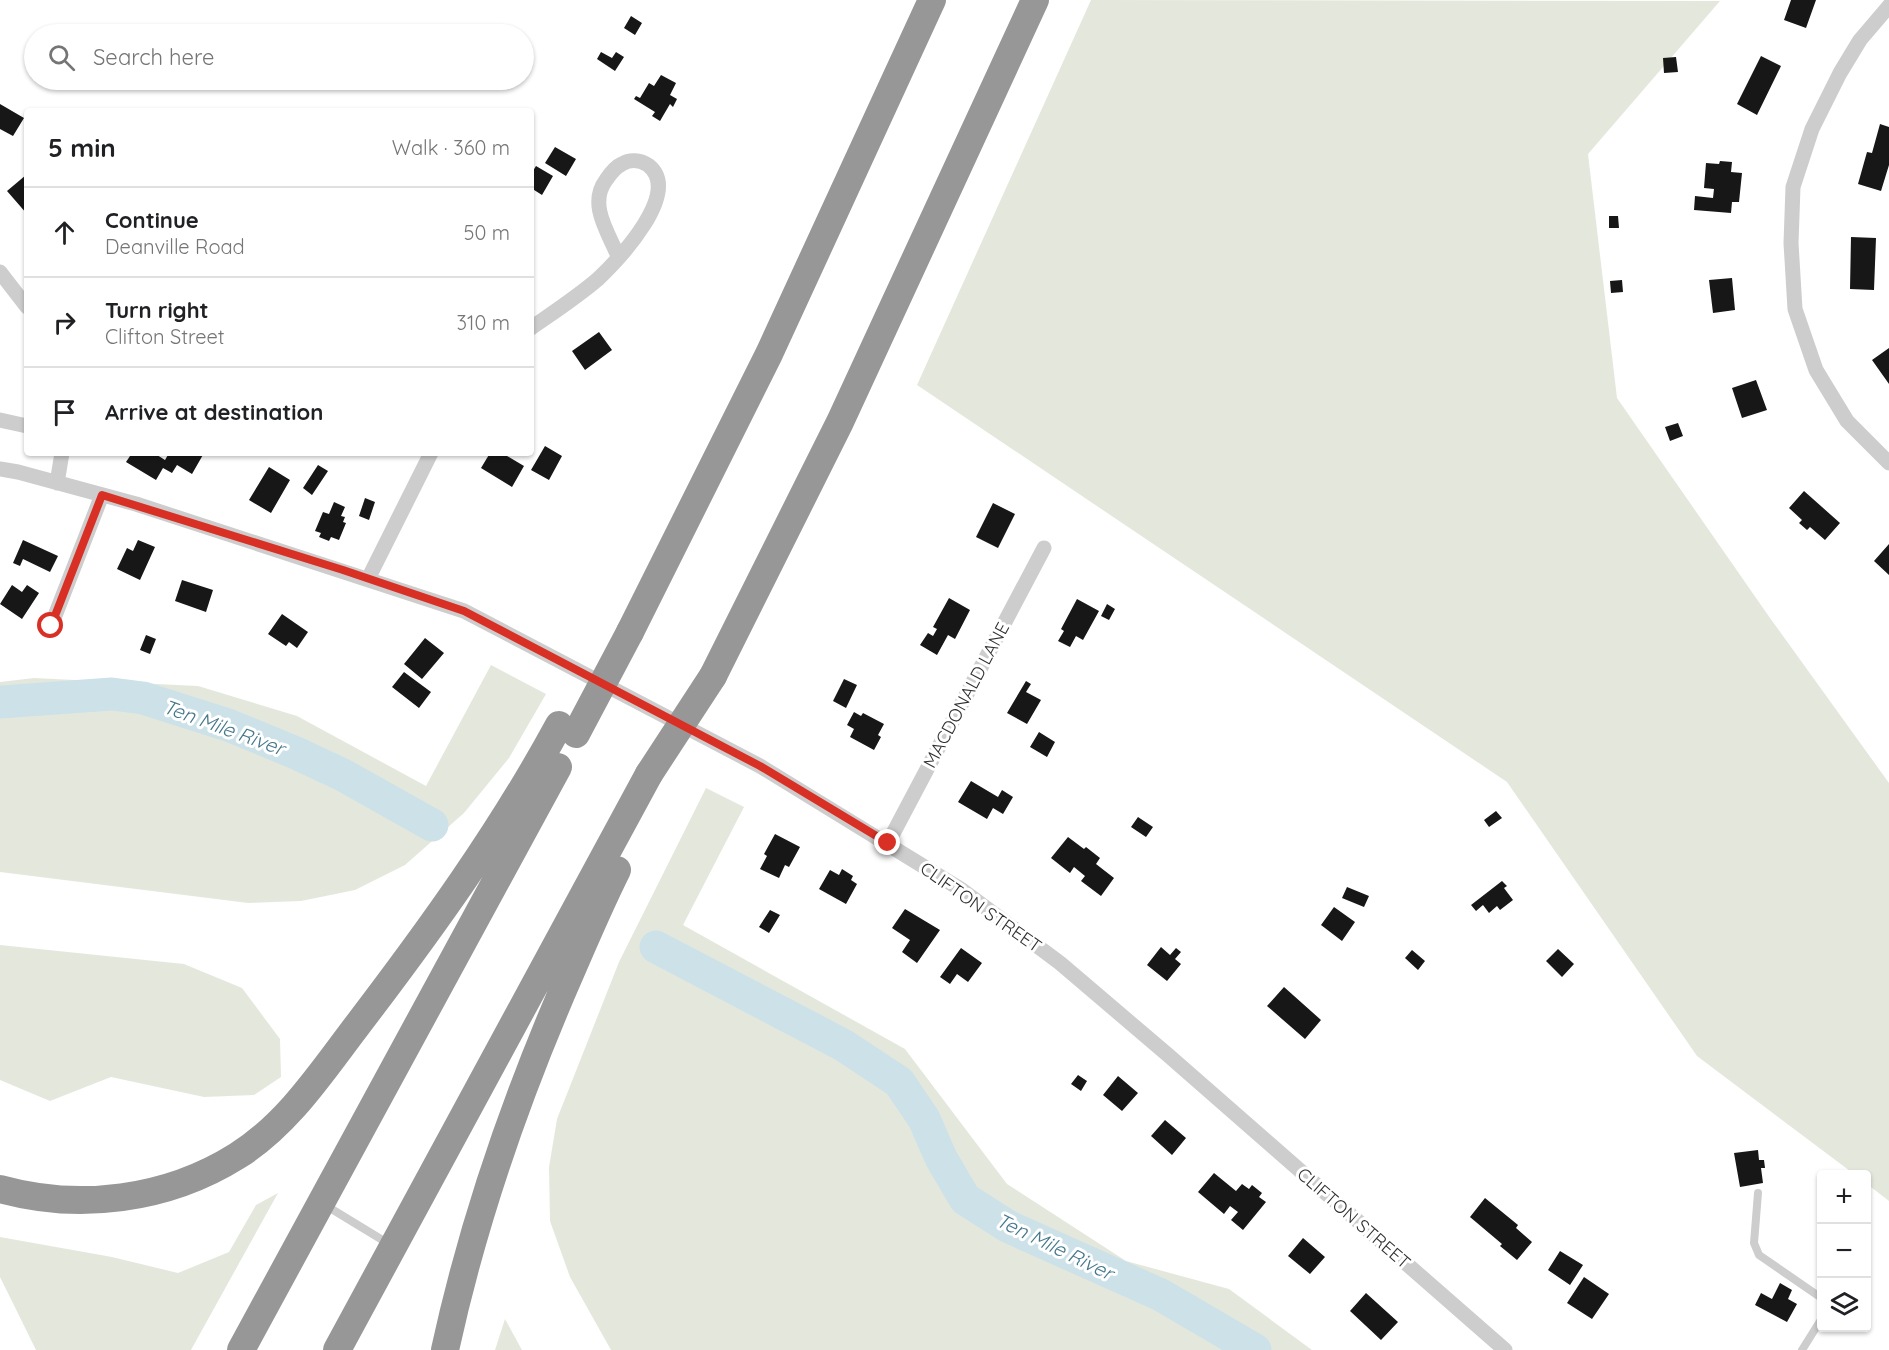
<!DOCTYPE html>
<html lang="en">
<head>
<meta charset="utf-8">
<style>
  body { margin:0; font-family:Quicksand,sans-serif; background:#f2f2f2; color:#202124 }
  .controls { position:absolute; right:18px; bottom:18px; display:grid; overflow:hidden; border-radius:6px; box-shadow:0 2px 4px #0004 }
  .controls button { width:54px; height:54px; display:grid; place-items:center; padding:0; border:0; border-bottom:2px solid #e0e0e0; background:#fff; color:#202124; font:30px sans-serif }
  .stop { position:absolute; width:18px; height:18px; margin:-14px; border:4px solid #d93025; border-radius:50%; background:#fff }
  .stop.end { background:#d93025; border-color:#fff; box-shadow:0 2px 6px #0008 }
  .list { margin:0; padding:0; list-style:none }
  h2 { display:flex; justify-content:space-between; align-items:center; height:78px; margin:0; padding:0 24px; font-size:26px }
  h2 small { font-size:20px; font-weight:400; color:#757577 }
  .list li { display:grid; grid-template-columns:39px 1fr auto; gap:18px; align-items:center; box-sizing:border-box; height:90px; padding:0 24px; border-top:2px solid #e0e0e0 }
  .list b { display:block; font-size:22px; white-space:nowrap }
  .list p { margin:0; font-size:20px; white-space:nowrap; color:#757577 }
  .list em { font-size:20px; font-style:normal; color:#757577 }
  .icon { flex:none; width:33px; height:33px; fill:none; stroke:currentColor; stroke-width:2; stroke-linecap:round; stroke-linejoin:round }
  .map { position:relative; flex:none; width:1889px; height:1350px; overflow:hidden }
  .search { position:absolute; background:#fff; box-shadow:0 2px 4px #0004; left:24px; top:24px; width:510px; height:66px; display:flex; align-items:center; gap:15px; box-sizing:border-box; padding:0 21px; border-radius:33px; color:#757577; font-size:22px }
  .panel { position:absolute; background:#fff; box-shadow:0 2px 4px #0004; left:24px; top:108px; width:510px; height:348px; border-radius:6px }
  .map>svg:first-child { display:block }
  .green { fill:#e4e8dc }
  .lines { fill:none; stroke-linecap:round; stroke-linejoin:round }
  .river { stroke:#cde1e9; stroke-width:33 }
  .building { fill:#171717 }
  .lane { stroke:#cdcdcd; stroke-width:8 }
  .street { stroke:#cdcdcd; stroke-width:15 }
  .highway { stroke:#979797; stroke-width:28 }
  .highway-bridge { stroke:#979797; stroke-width:28 }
  .route { stroke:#d93025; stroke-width:8 }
  .labels { text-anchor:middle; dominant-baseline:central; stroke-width:6; stroke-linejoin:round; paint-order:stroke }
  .street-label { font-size:18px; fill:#303030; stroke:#fff }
  .water-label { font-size:20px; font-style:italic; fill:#45778b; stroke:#fff }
</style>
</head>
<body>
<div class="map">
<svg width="1889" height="1350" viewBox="0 0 1889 1350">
  <rect width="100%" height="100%" fill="#fff"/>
  <!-- green -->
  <path class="green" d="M1091,0L1720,1L1588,154L1617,398L1770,618L1889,783V1201L1867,1184L1866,1174H1854L1697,1056L1507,782L917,385Z
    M491,665L546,694L509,758L464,813L405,865L355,890L301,901L248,903L0,872V682L34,678L198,686L297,716L426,786Z
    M706,788L744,807L683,925L905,1049L1007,1184L1126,1261L1229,1289L1312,1350H611L570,1277L550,1221L549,1167L557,1119L619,962Z
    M0,945L184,964L242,988L280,1039L281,1077L254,1095L204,1097L111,1077L50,1101L0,1080Z
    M278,1193L191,1350H36L0,1277V1237L112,1257L178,1273L229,1252L256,1205Z
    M505,1319L522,1350H495Z"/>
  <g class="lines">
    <!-- river -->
    <path class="river" d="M0,702L112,694L143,698L228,725L296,753L343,775L432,825
      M656,947L843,1045L899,1082L924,1119L941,1158L965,1199L1009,1227L1161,1295L1255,1350"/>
  </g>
  <!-- building -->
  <path class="building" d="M1791,0H1816L1806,28L1784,20Z
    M631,16L642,23L635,35L624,28Z
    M601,52L612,58L616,52L624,57L615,71L597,59Z
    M1761,56L1781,66L1757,115L1737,104Z
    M1676,57L1678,72L1664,73L1663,58Z
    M661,75L676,83L670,95L677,99L673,107L670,104L660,121L652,116L655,112L634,99L636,96L640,98L649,83L654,86Z
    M0,104L24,118L13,136L0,129Z
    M1880,124L1889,127V165L1881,191L1858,184L1867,152L1872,153Z
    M555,147L576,159L566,176L545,163Z
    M1720,161L1732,162L1731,172L1742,173L1739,202H1732L1731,213L1694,210L1695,196L1713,198L1714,189L1704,188L1706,163L1719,164Z
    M536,166L553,176L542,195L531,188V174Z
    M26,175L27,176V214L7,191Z
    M1609,216H1618L1619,228H1609Z
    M1851,237L1876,238L1874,290L1850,289Z
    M1732,278L1735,310L1713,313L1709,280Z
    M1622,280L1623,292L1611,293L1610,281Z
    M599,332L612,350L585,370L572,351Z
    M1889,348V384L1872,360Z
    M1756,380L1767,410L1742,418L1732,388Z
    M1678,423L1683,436L1670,441L1665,427Z
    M545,446L562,456L549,480L531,470Z
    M132,453H154L165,460L169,453L181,455L182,453H204L192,474L177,465L172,473L163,468L156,480L126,462Z
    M490,453H502L524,466L512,487L481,468Z
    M318,465L328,471L312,495L303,488Z
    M269,467L290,480L271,513L249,500Z
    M1804,491L1840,523L1825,540L1810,527L1807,530L1799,523L1802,520L1789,508Z
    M365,498L375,502L369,520L359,516Z
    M334,502L345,507L341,516L345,517L343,522L346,523L339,540L331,537L329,541L319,537L321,533L315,531L323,512L329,514Z
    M993,503L1015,514L998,548L976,537Z
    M23,540L58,556L50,572L23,559L20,566L13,563Z
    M138,540L155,547L140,580L117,569L127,548L133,551Z
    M1889,544V575L1874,561Z
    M182,580L213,590L206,612L175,601Z
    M12,585L22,592L27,585L39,593L22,619L0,604Z
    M949,598L970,610L955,639L948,635L937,655L920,645L928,633L933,636L937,629L933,627Z
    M1077,599L1099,611L1083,640L1076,636L1070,647L1058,641L1064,631L1061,629Z
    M1107,604L1115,609L1109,620L1101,616Z
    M282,614L308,632L297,648L289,642L286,646L268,634Z
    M146,635L156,639L150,654L140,650Z
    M425,638L444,653L422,679L404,664Z
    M404,672L431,692L419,708L392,687Z
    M844,679L857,685L846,708L833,701Z
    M1026,681L1031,684L1026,692L1041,700L1027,724L1007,713Z
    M854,712L861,716L863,713L884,724L878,735L881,737L874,750L850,737L854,729L847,725Z
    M1039,732L1055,742L1047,757L1030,747Z
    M971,781L998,797L1002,790L1013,797L1003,814L993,808L987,819L958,802Z
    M1496,811L1502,818L1489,827L1484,820Z
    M1138,817L1153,827L1146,837L1131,827Z
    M775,834L800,847L789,867L785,865L779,878L760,869L767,856L764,854Z
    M1068,837L1084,849L1086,847L1100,858L1096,864L1114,878L1101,896L1081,881L1085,876L1074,867L1070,873L1051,858Z
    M842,869L853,876L851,880L857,884L846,904L819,889L830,870L839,875Z
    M1502,881L1507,886L1504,888L1513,900L1500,910L1497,906L1489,913L1483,905L1476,911L1471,905Z
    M1347,887L1369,896L1364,907L1342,898Z
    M1334,907L1355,922L1342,941L1321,925Z
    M905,909L940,930L917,963L902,952L910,940L892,928Z
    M770,910L780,915L769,933L759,927Z
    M1161,947L1170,955L1176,948L1181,952L1175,959L1181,964L1167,981L1147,965Z
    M961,948L982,963L968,982L957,974L950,984L940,977Z
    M1558,949L1574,964L1562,977L1546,961Z
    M1412,950L1425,961L1418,970L1405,958Z
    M1284,987L1321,1020L1305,1039L1267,1006Z
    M1078,1075L1087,1081L1081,1091L1071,1084Z
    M1118,1076L1138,1093L1122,1111L1103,1095Z
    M1165,1120L1186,1138L1172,1155L1151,1136Z
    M1758,1150L1759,1160H1764L1765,1168H1761L1763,1183L1740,1187L1734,1153Z
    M1214,1173L1236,1191L1242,1184L1249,1189L1252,1185L1262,1193L1259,1197L1266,1202L1243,1230L1231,1220L1238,1212L1230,1206L1224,1214L1198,1192Z
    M1485,1198L1518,1225L1516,1228L1532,1242L1517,1260L1500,1246L1502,1244L1470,1217Z
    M1303,1238L1325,1257L1310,1274L1288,1256Z
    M1560,1251L1583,1265L1570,1285L1548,1270Z
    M1584,1277L1609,1294L1592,1319L1567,1303Z
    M1780,1283L1792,1290L1788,1299L1797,1304L1787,1322L1755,1305L1761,1293L1772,1299Z
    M1366,1293L1398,1322L1381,1340L1350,1311Z"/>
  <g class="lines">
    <!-- lane -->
    <path class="lane" d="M1758,1193L1754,1243L1759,1255L1820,1297L1822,1301
      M325,1205L389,1244
      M1802,1350L1822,1318"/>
    <!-- street -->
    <path class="street" d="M1889,6L1860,40L1840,73L1812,129L1793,187L1791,243L1795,309L1816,370L1847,421L1889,463
      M0,272L27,307
      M531,328C554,312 577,297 598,279C619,259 683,192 648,165C640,160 630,159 622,164C615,167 610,174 606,180C588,204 608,232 618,256
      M0,420L27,426
      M0,469L18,472L136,504L464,611L760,766L962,890L1060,963L1168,1055L1505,1350
      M57,483L62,453
      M368,579L431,453
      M51,626L102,495
      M888,843L1044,548"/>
    <!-- highway -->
    <path class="highway" d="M630,632L769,354L932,0
      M713,676L840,422L1035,0
      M0,1189C79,1211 167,1200 237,1156C287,1125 321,1073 356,1027C430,930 501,832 559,725
      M241,1350L558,767
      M337,1350L649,774
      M445,1350C473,1221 517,1095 570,974C585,939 600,904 617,870"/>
    <!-- highway-bridge -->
    <path class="highway-bridge" d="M576,734L630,632
      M649,774L713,676"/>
  </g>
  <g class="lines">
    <!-- route -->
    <path class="route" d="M51,626L102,495L343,570L464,611L760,766L888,843"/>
  </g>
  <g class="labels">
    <!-- street labels -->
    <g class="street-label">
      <text transform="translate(966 695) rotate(-62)">MACDONALD LANE</text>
      <text transform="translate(981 907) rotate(35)">CLIFTON STREET</text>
      <text transform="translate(1354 1218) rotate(41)">CLIFTON STREET</text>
    </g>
    <!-- water labels -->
    <g class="water-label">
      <text transform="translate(224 727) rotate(20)">Ten Mile River</text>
      <text transform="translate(1055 1246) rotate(26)">Ten Mile River</text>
    </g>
  </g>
</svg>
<div class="controls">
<button>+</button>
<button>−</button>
<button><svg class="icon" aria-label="layers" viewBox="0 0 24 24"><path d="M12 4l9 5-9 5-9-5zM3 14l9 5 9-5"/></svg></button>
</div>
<div class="stop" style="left:51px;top:626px"></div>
<div class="stop end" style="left:888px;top:843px"></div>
<div class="search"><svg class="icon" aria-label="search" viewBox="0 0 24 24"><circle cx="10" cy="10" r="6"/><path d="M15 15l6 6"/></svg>Search here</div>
<section class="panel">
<h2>5 min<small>Walk · 360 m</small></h2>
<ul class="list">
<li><svg class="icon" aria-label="ahead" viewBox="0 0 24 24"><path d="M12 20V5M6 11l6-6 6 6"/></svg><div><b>Continue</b><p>Deanville Road</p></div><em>50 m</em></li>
<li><svg class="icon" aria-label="right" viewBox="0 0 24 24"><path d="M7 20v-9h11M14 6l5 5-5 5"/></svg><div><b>Turn right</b><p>Clifton Street</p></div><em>310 m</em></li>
<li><svg class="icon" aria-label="arrive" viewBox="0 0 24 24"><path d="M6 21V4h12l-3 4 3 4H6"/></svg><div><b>Arrive at destination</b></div></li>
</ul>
</section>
</div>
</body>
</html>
